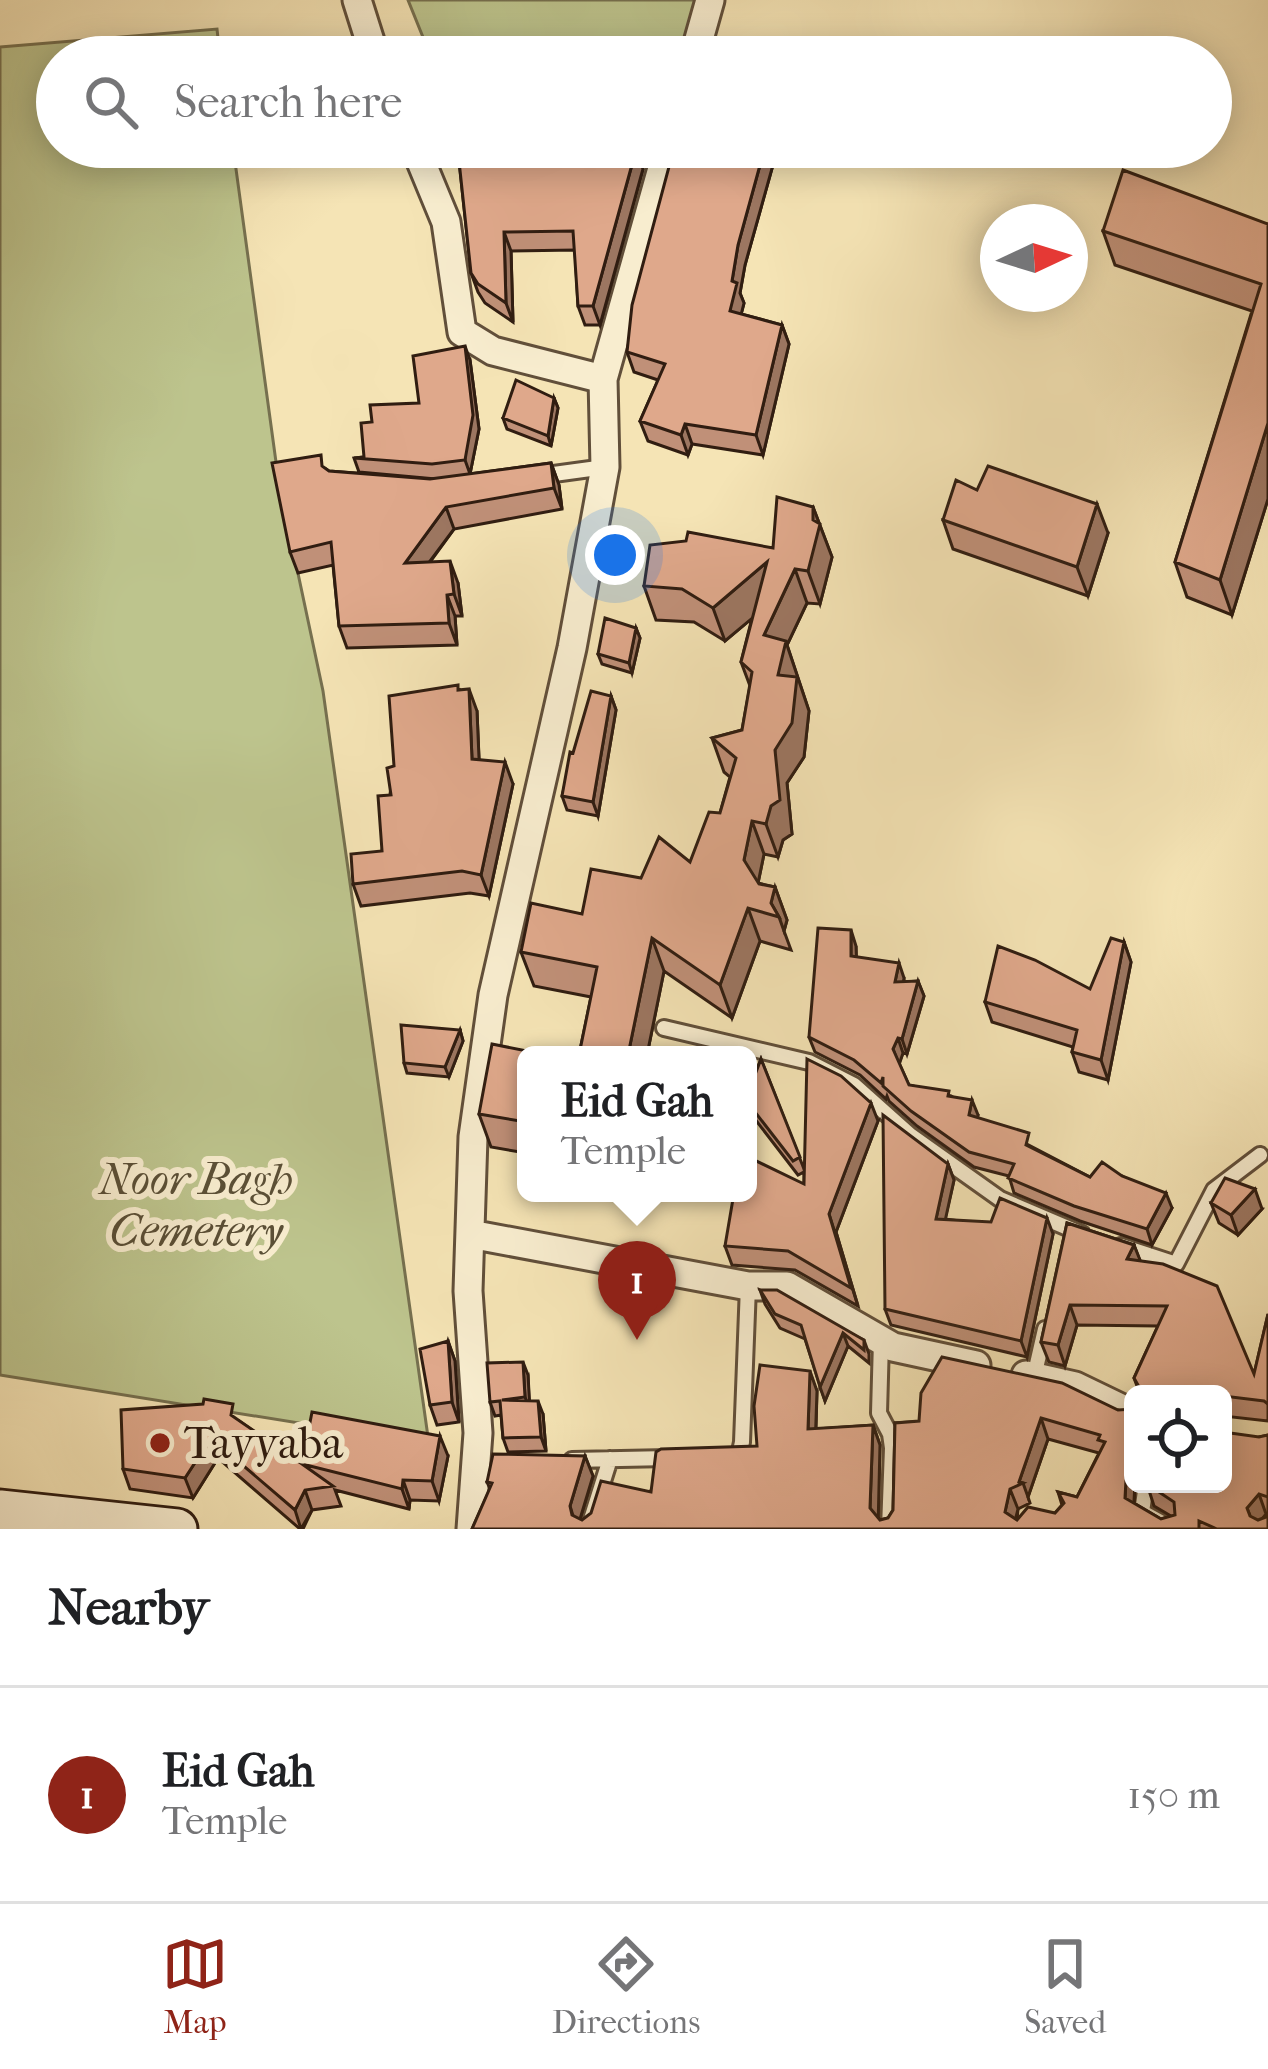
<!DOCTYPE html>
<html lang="en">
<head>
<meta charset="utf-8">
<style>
  body { margin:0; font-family:"IM FELL French Canon",serif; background:#f6f6f6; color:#202124 }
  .controls { position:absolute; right:36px; bottom:36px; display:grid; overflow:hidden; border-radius:18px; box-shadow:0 6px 30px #0003 }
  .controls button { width:108px; height:108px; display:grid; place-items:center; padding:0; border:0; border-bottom:3px solid #e0e0e0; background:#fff; color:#202124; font:60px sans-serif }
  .compass { position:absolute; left:980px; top:204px; width:108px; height:108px; border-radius:50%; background:#fff; box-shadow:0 6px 30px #0003; rotate:86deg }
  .you { position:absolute; left:615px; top:555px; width:42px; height:42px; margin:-30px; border:9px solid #fff; border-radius:50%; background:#1a73e8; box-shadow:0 0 0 18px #1a73e833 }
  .badge { display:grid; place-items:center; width:78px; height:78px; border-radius:50%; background:#8f2418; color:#fff; font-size:39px; font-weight:700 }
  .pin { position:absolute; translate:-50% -99px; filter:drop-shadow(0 3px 6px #0008) }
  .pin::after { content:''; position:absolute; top:63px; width:42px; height:36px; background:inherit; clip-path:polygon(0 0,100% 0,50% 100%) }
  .popup { position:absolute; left:517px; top:1046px; width:240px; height:156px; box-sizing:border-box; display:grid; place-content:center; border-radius:18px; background:#fff; filter:drop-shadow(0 3px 9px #0005); font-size:39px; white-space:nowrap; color:#757577 }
  .popup b { font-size:45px; color:#202124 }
  .popup::after { content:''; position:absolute; left:50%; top:100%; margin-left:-24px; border:24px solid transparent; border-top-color:#fff }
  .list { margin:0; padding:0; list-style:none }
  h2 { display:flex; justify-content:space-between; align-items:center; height:156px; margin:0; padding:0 48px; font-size:51px }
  h2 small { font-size:39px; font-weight:400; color:#757577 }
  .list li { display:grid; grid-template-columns:78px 1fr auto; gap:36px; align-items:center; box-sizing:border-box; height:216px; padding:0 48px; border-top:3px solid #e0e0e0 }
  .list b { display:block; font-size:45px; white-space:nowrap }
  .list p { margin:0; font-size:39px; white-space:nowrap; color:#757577 }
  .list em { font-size:39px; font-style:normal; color:#757577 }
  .icon { flex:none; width:66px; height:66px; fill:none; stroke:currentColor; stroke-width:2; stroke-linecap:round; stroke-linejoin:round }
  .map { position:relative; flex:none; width:1268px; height:1529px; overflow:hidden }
  .search { position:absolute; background:#fff; box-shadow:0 6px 30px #0003; left:36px; right:36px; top:36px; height:132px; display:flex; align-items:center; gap:30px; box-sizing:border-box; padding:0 42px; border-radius:66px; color:#757577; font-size:45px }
  .sheet { height:372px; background:#fff }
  nav { display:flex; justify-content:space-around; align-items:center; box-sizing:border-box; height:168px; border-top:3px solid #e0e0e0; background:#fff; font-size:33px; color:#757577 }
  nav a { display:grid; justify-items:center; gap:6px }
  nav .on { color:#8f2418 }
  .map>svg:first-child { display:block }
  .green { fill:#bdc48d; stroke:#76704f; stroke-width:3 }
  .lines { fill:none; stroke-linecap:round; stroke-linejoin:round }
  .lane-casing { stroke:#614f3a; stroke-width:20 }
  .street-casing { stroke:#614f3a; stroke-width:33 }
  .secondary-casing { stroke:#301d11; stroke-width:45 }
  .lane { stroke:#f8edcf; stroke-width:14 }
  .street { stroke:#f8edcf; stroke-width:27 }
  .secondary { stroke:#f8edcf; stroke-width:39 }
  .wall { fill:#c09078; stroke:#301d11; stroke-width:3; fill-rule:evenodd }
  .shaded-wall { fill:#9c7661; stroke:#301d11; stroke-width:3 }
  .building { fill:#dfa88b; stroke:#301d11; stroke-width:3; fill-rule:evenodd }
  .poi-dot { fill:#8f2418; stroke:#f8edcf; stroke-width:4.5 }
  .labels { text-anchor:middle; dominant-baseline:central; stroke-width:12; stroke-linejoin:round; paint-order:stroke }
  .park-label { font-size:45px; font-style:italic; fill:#5a4f36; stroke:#f8edcf }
  .poi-label { font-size:45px; fill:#301d11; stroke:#f8edcf; text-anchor:start }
</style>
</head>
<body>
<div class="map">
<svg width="1268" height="1529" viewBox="0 0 1268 1529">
  <rect width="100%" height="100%" fill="#f5e4b5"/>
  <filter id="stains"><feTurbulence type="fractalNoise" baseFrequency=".00167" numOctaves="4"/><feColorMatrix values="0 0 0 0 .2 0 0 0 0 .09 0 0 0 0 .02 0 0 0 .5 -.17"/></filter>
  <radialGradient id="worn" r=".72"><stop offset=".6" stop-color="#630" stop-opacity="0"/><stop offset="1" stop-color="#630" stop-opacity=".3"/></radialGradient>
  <!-- green -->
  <path class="green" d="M408,0H712L695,57H431Z
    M217,29L220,57H57V147H233L279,484L323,691L429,1444L0,1375V47Z"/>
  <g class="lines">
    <!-- lane casing -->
    <g class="lane-casing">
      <path id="lane" d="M539,476L605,467
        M664,1028L809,1062L854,1085L910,1135L1000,1199L1082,1234
        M1121,1246L1176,1264L1214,1190L1260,1155
        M881,1341L879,1413L890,1434L892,1448L889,1529
        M1034,1377L1045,1329
        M734,1457L739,1456L742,1442L748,1286
        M572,1460L669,1458
        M1146,1484L1142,1512L1173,1529
        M588,1529L610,1459"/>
    </g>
    <!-- street casing -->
    <g class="street-casing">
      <path id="street" d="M357,0L375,57
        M694,57L710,0
        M415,147L446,222L462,332L493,351L603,379
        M470,1234L748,1286H787L893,1347L976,1365
        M1026,1375L1075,1386L1133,1414
        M471,1529L478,1433L468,1291L473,1137L493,995L572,648L605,467L603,379L668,147"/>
    </g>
    <!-- secondary casing -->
    <g class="secondary-casing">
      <path id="secondary" d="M0,1510L177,1529"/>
    </g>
    <!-- lane -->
    <use href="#lane" class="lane"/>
    <!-- street -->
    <use href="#street" class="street"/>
    <!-- secondary -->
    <use href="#secondary" class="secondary"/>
  </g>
  <!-- wall -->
  <path class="wall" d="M680,147H778L745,265L740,293L744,303L741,314L782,325L789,344L763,455L692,444L688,455L648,441L640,421L658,380L634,372L627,352Z
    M636,150L643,169L600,325H585L578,306L575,250L511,251L513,322L485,303L478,292L471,273L459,161Z
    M1268,224V499L1232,615L1187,597L1175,562L1252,311L1115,265L1103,231Z
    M470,360L479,429L470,474L551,463L559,485L562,509L454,529L430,562L458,583L462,616H455L457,645L347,648L339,626L333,565L298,573L290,552L326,469L329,471L436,479L359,472L354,458L364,457L372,422L419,403Z
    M554,398L558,408L551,446L507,429L503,418Z
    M813,507L832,557L820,604L807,603L787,645L809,711L804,757L787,783L792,834L783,840L778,857L764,854L758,883L775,887L787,920L784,931L791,950L760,941L732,1018L664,971L647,1055H579L591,997L534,986L521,952L641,878L690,862L720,813L730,777L724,772L712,738L742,730L750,686L741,662L752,618L725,641L694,622L656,620L644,586L773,548Z
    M943,520L1108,533L1088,596L953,549Z
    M636,628L640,638L632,673L602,664L598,654Z
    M460,690L477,711L479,760L513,784L489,896L470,893L361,906L353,884L382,851L394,766Z
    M611,696L616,710L598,816L567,810L562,796L573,753Z
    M1124,942L1131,962L1108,1080L1079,1072L1072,1052L1073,1047L992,1022L985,1002L1090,989Z
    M856,946V956L904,978V982L918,981L924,996L907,1054L903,1053L899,1063L909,1085L951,1096L978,1115L977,1118L1090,1177L1122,1176L1172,1208L1152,1245L1080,1221L1014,1193L1009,1176L974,1167L917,1126L889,1101L887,1096L886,1099L860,1075L815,1052L809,1037Z
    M460,1030L463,1041L449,1077L407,1073L404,1063Z
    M526,1055V1153L491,1147L479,1114Z
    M761,1059L804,1169L878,1121L836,1232L858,1306L795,1270L732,1265L725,1246L804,1184V1172L798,1175L751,1114L748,1106V1093Z
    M948,1164L954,1180L945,1219L1053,1234L1027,1357L891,1325L885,1309Z
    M1211,1203L1262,1209L1238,1235L1219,1223Z
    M1067,1223L1134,1245L1140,1261L1254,1374L1268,1314V1421L1223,1416V1394H1140L1134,1378L1158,1326L1077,1325L1065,1366L1049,1362L1041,1342Z
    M760,1290L864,1340L869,1354V1363L848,1346L825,1401L805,1339L780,1328L765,1304Z
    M448,1341L455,1361L459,1422L437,1425L430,1405Z
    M528,1375L529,1401L543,1414L546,1451L508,1452L503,1438L501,1415L495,1416L490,1402Z
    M817,1391L816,1429L873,1425L880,1445L878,1517L880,1520L888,1518L893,1510L895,1423L1118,1410L1133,1484H1135L1134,1503L1161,1519L1171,1516L1154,1506L1147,1484L1259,1437L1268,1435V1529H472L490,1489L487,1482L585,1456L593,1476L580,1519L582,1520L757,1446ZM1048,1439L1099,1453L1077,1497L1058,1492L1062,1505L1055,1513L1017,1520L1018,1509L1030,1503L1028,1497Z
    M239,1421L302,1464L448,1456L439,1501L410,1500L409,1509L335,1490L341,1506L312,1510L303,1529H300L218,1458L193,1498L130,1489L123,1469Z"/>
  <!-- shaded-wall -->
  <path class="shaded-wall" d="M765,147H778L745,265L740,293L744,303L737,331L730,311L732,281L738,245Z
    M636,150L643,169L600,325L593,306Z
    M504,232L511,251L513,322L506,303Z
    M782,325L789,344L763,455L756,435Z
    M465,346L470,360L479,429L470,474L465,460Z
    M554,398L558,408L551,446L548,436Z
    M1268,423V499L1232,615L1220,580Z
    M685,424L692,444L688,455L681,435Z
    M551,463L559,485L562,509L554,488Z
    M1097,504L1108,533L1088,596L1077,567Z
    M446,507L454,529L413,584L405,563Z
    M813,507L832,557L820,604L808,571Z
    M450,561L458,583L462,616L454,594Z
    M767,562L780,595L725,641L713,608Z
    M795,569L807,603L787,645L809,711L804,757L787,783L792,834L783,840L778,857L766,824L775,750L791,708L764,635Z
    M447,595L455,616L457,645L449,623Z
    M636,628L640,638L632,673L629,663Z
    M469,689L477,711L480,781L472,759Z
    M611,696L616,710L598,816L593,802Z
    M505,762L513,784L489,896L481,875Z
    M752,821L764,854L756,893L744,860Z
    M775,887L787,920L784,931L779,917L771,903Z
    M748,908L760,941L732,1018L720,985Z
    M851,930L856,946L857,971L851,956Z
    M652,938L664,971L647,1055H628Z
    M1124,942L1131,962L1108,1080L1101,1060Z
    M899,963L904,978L901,997L895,982Z
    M918,981L924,996L907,1054L902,1039Z
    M460,1030L463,1041L449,1077L445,1067Z
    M898,1038L903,1053L899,1065L893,1049Z
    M972,1100L978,1115L975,1130L969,1115Z
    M871,1103L878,1121L836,1232L858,1306L829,1214Z
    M948,1164L954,1180L942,1235L936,1219Z
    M1255,1189L1262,1209L1238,1235L1231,1215Z
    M1166,1193L1172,1208L1152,1245L1147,1229Z
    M1047,1218L1053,1234L1027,1357L1021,1341Z
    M1134,1245L1142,1265L1127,1259Z
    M1070,1305L1077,1325L1065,1366L1058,1345Z
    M843,1333L848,1346L825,1401L820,1387Z
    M448,1341L455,1361L459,1422L452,1402Z
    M523,1362L528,1375L530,1410L525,1397Z
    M810,1371L817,1391L815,1449L808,1429Z
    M538,1401L543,1414L546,1451L541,1437Z
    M1041,1418L1048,1439L1028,1497L1023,1483L1019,1482Z
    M873,1425L880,1445L878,1529L870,1508Z
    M440,1436L448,1456L439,1501L432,1481Z
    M211,1438L218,1458L193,1498L185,1478Z
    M1133,1454V1484H1135L1133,1518L1125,1498L1127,1462Z
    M585,1456L593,1476L577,1529L570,1506Z
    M403,1480L410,1500L409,1509L402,1489Z
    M1010,1489L1018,1509L1013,1529L1005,1512Z
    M305,1490L312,1510L301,1529L295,1510Z
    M1259,1494L1266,1514L1255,1528L1247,1508Z"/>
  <!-- building -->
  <path class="building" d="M680,147H765L738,245L732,281L737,283L730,311L782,325L756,435L685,424L681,435L640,421L665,364L627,352L632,305L674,148Z
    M636,150L593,306H578L573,231L504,232L506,303L478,284L471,273L459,161L535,156V152Z
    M1123,170L1268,224V423L1220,580L1175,562L1261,284L1103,231Z
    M465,346L473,415L465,460L432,464L354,458L364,457L361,423L372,422L370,405L419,403L413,356Z
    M516,380L554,398L548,436L503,418Z
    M321,455L322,466L329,471L430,479L551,463L554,488L446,507L405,563L450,561L454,594L447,595L449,623L339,626L331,542L290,552L272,463Z
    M988,466L1097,504L1077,567L943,520L956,480L977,490Z
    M777,497L813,507V520L820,524L808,571L795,569L764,635L786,641L778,675L797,677L792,723L775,750L780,800L771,806L766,824L752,821L744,860L759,884L775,887L771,903L779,917L748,908L720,985L652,938L628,1055H579L597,967L521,952L531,903L582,914L591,869L641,878L659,837L690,862L709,812L720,813L736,758L712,738L742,730L752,672L741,662L767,562L713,608L682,589L644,586L650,545L686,541L688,532L773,548Z
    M605,618L636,628L629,663L598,654Z
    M458,685V690L469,689L472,759L505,762L481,875L462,871L353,884L351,854L382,851L378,796L391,795L387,768L394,766L389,696Z
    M591,691L611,696L593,802L562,796L570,752L573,753Z
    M818,928L851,930V956L899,963L895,982L918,981L902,1039L898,1038L893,1049L909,1085L949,1091L948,1096L972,1100L969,1115L1029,1133L1026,1145L1090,1177L1102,1162L1122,1176L1166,1193L1147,1229L1074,1206L1008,1178L1014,1164L969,1152L911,1111L883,1086V1077L881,1083L854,1060L809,1037Z
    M1111,938L1124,942L1101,1060L1072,1052L1077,1030L985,1002L998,946L1035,960L1090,989Z
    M401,1025L460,1030L445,1067L404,1063Z
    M492,1044L547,1055H526V1122L479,1114Z
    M761,1059L800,1157L793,1161L748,1103V1093Z
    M807,1059L841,1076L871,1103L829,1214L851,1288L788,1251L725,1246L734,1193H748V1157L804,1184Z
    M883,1115L948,1164L936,1219L991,1222L1000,1198L1047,1218L1021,1341L885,1309Z
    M1225,1178L1255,1189L1231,1215L1211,1203Z
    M1067,1223L1134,1245L1127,1259L1163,1264L1217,1286L1254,1374L1268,1314V1404L1264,1401L1223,1396V1394H1143L1134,1378L1167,1306L1070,1305L1058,1345L1041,1342Z
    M760,1290H777L864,1340V1350L843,1333L820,1387L801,1325L775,1314Z
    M448,1341L452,1402L430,1405L420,1349Z
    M942,1357L1062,1383L1118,1410L1133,1409V1454L1127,1462L1125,1498L1161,1519L1175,1515L1174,1502L1147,1484H1223V1432L1259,1437L1268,1435V1497L1259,1494L1247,1508L1250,1516L1258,1520L1266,1517L1268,1513V1529H1217L1199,1521V1529H472L492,1483L487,1482L493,1454L585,1456L570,1506L572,1515L582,1520L591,1513L601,1481L651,1492L656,1452L661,1449L757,1446L754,1406L760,1365L810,1371L808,1429L873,1425L870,1508L880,1520L888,1518L893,1510L895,1423L919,1421L921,1393ZM1041,1418L1100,1435L1098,1440L1105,1442L1077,1497L1058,1492L1064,1503L1055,1513L1028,1507L1017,1520L1005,1512L1010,1489L1023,1483L1019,1482Z
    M523,1362L525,1397L502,1400L538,1401L541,1437L503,1438L500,1401L490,1402L487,1363Z
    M204,1399L233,1404L231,1415L302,1464L312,1412L440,1436L432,1481L403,1480L402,1489L302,1464L333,1486L305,1490L295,1510L211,1438L185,1478L123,1469L121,1410L203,1404Z"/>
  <!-- markers -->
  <circle class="poi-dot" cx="160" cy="1443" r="12"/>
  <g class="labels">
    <!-- park labels -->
    <g class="park-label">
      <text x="196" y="1179">Noor Bagh<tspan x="196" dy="52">Cemetery</tspan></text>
    </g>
    <!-- poi labels -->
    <g class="poi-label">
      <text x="184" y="1443">Tayyaba</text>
    </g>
  </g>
  <rect width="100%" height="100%" filter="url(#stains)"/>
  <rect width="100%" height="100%" fill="url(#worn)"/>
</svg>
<div class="controls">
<button><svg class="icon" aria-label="locate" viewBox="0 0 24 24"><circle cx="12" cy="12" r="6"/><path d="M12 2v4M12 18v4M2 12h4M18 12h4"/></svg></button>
</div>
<svg class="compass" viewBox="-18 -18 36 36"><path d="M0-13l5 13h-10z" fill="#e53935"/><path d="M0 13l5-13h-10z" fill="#757577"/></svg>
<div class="you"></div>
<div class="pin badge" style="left:637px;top:1340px">1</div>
<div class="popup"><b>Eid Gah</b>Temple</div>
<div class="search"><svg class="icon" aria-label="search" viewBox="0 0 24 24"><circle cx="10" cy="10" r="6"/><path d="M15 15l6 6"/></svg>Search here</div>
</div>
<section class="sheet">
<h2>Nearby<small></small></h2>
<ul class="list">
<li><span class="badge">1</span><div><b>Eid Gah</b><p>Temple</p></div><em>150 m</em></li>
</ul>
</section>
<nav>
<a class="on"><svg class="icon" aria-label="map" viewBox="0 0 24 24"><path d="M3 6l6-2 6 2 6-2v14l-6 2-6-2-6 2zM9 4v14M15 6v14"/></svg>Map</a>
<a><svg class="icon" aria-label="directions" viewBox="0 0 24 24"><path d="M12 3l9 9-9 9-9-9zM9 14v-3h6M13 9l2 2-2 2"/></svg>Directions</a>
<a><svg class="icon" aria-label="saved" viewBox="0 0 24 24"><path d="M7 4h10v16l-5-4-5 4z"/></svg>Saved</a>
</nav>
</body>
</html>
